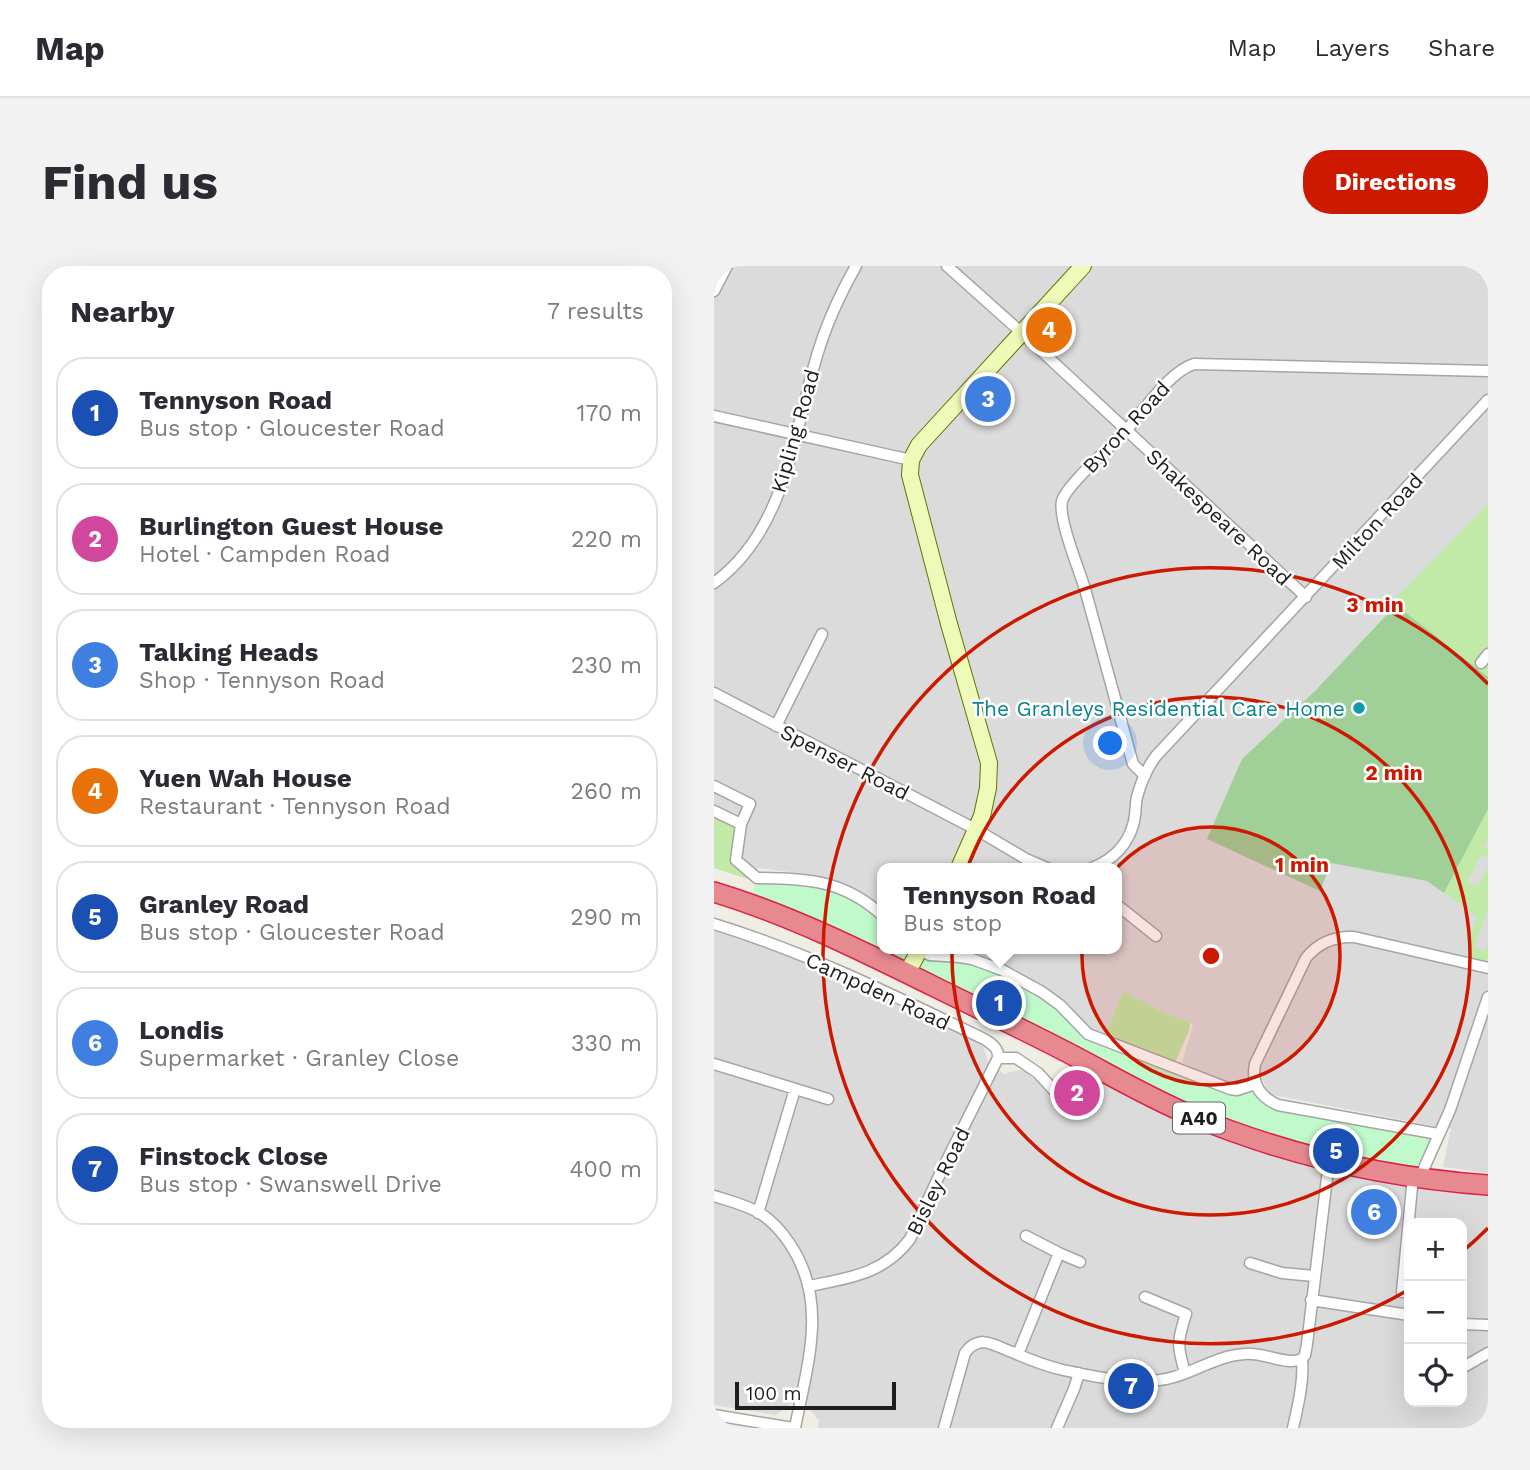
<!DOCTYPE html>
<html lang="en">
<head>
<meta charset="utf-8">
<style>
  body { margin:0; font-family:"Work Sans",sans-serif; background:#f2f2f3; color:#2b2b33 }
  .controls { position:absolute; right:21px; bottom:21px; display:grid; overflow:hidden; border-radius:14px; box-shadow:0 7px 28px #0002 }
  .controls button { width:63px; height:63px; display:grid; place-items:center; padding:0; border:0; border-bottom:2px solid #e1e1e2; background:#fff; color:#2b2b33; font:35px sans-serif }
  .scale { position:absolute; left:21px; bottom:18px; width:161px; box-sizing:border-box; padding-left:7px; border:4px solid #1e1e1e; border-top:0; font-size:19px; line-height:24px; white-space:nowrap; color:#1e1e1e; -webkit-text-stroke:5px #fff; paint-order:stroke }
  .you { position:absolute; left:397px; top:478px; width:24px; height:24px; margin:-18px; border:5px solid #fff; border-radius:50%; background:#1a73e8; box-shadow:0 0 0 10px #1a73e833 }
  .badge { display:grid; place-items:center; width:46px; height:46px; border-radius:50%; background:#cc1900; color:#fff; font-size:23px; font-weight:700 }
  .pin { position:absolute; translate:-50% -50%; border:4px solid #fff; box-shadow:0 2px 7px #0006 }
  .popup { position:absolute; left:163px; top:597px; width:245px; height:91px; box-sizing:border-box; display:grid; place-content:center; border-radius:14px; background:#fff; filter:drop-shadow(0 2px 5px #0005); font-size:23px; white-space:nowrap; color:#7c7c81 }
  .popup b { font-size:26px; color:#2b2b33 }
  .popup::after { content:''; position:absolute; left:50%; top:100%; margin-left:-14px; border:14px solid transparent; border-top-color:#fff }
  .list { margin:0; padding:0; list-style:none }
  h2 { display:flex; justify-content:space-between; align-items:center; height:91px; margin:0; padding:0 28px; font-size:30px }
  h2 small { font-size:23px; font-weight:400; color:#7c7c81 }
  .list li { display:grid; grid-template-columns:46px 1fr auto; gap:21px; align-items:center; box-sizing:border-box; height:112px; margin:0 14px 14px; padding:0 14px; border:2px solid #e1e1e2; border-radius:28px }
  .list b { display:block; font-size:26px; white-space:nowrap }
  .list p { margin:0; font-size:23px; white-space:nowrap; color:#7c7c81 }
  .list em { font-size:23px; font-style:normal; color:#7c7c81 }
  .icon { flex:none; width:38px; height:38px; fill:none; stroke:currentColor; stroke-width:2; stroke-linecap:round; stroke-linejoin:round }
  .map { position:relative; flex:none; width:774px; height:1162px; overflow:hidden; border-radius:28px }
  header { display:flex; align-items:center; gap:42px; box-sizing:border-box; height:98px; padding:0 35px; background:#fff; border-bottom:2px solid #e1e1e2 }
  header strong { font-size:33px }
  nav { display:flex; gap:38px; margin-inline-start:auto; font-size:24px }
  .intro { display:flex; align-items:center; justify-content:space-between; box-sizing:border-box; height:168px; padding:0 42px }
  h1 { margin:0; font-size:49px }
  .button { padding:18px 32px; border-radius:28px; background:#cc1900; color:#fff; font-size:24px; font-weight:700 }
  main { display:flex; gap:42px; padding:0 42px }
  aside { flex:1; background:#fff; border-radius:28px; box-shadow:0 7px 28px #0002 }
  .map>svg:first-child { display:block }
  .residential { fill:#dcdbdb; fill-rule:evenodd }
  .grass { fill:#c1eaa9 }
  .forest { fill:#a1cf98 }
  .park { fill:#c0facb }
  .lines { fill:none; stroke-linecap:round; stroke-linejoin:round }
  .street-casing { stroke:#a5a5a5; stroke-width:13 }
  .secondary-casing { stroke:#5c7604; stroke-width:18 }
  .highway-casing { stroke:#db224b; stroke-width:22 }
  .street { stroke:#fff; stroke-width:10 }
  .secondary { stroke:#eefab7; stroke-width:16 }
  .highway { stroke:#e78a90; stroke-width:19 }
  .ring { fill:none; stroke:#cc1900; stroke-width:3.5 }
  .culture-dot { fill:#0f9aa8; stroke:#fff; stroke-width:2.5 }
  .labels { text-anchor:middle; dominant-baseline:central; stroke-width:5; stroke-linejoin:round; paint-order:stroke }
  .shield { fill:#fff; stroke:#626262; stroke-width:2 }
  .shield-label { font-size:19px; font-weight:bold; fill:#1e1e1e }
  .street-label { font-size:21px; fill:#1e1e1e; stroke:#fff }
  .culture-label { font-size:21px; fill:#0d838f; stroke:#fff; text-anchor:end }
  .centre { fill:#cc1900; stroke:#fff; stroke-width:3.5 }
  .ring-label { font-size:21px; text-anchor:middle; font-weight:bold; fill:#cc1900; stroke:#fff; stroke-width:5; stroke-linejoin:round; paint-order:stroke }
</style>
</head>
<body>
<header>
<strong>Map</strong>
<nav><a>Map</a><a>Layers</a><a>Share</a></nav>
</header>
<div class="intro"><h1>Find us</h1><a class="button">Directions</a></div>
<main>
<aside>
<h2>Nearby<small>7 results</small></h2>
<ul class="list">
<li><span class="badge" style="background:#1a4fb4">1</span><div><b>Tennyson Road</b><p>Bus stop · Gloucester Road</p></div><em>170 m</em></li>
<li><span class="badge" style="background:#d1479c">2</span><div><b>Burlington Guest House</b><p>Hotel · Campden Road</p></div><em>220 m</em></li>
<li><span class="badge" style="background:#3f7fe0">3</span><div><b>Talking Heads</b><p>Shop · Tennyson Road</p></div><em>230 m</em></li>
<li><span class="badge" style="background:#e8710a">4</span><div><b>Yuen Wah House</b><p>Restaurant · Tennyson Road</p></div><em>260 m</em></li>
<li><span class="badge" style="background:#1a4fb4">5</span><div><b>Granley Road</b><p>Bus stop · Gloucester Road</p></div><em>290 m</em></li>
<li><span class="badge" style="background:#3f7fe0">6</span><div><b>Londis</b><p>Supermarket · Granley Close</p></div><em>330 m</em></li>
<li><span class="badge" style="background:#1a4fb4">7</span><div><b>Finstock Close</b><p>Bus stop · Swanswell Drive</p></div><em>400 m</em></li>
</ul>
</aside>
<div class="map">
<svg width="774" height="1162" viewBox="0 0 774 1162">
  <rect width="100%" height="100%" fill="#efede4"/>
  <!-- residential -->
  <path class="residential" d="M0,0H774V907L729,901L737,862L720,860L554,828L549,814L512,818L468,797L479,759L476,756L450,747L421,731L391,772L376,765L366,752L354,740L294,702L248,685L217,683H402V602H168V647L138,623L100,609L45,602L32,609L0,600Z
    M0,665L52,681L92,697L269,779L274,796L290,808L308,803L348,836L361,805L472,857L531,881L602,902L670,915L774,926V1158L768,1162H104L105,1155L94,1141L77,1138L62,1149L0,1139ZM695,957H748V1136H695Z"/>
  <!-- grass -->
  <path class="grass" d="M774,238V411L678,336Z
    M774,543V574L770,581L773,583L774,582V592L767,589L754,615L764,620L774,601V644L760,681L771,685L774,678V702L751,697L756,680L753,679L763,651L731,627Z
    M0,548L24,562L17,595L21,601L36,610L37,614L0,602Z
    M409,726L421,731L450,747L476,756L475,765L459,801L391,772Z"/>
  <!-- forest -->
  <path class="forest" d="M682,339L774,411V543L730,627L713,615L617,597L606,625L493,573L528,493L602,424Z"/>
  <!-- park -->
  <path class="park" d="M43,612L102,615L168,649V683H203L246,691L305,711L374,768L516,823L541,818L551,832L724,868L706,911L563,881L36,637Z"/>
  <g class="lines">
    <!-- street casing -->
    <g class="street-casing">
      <path id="street" d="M233,0L308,67L592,331
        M0,25L13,0
        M0,150L197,194
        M0,317C71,265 79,171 102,93C111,61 125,30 142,0
        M767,397L774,388
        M0,427L263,564L312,593L333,602
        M62,460L108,368
        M431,510L419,498C403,440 387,381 371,323C365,303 344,253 348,235C353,218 401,177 416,160C432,141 457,105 480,98L774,105
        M0,520L36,538L27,558
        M0,545L27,558L22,594L43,612
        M378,602C398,594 413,580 419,559C422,550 421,540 423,531C427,516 433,502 442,490L774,134
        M43,612C93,613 128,613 168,649
        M402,638L442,670
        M0,658C95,687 183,731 272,774C279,779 285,783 284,792H302L324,807L347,832
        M203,683L216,689L246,691L258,693L288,704L328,726L346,739L374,768L516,823L523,824L541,818
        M0,798L114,833
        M724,868L564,839C546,831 537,818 541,798L592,692C604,677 620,670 640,671L774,702
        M706,911L736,844L774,731
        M0,930C16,935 32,939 46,947C58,955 68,966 76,978C115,1036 93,1099 81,1162
        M44,947L81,823
        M312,970L345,987L366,996
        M536,997L568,1007L600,1010
        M95,1020C135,1012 170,1008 196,973L225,910L284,792
        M688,1026L699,910
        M431,1031L472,1048C463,1076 463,1079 471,1107
        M597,1034L695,1049
        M748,1058L774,1059
        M304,1088L345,987
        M748,1102L774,1087
        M0,1149L79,1162
        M230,1162L251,1087C255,1081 260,1077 268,1076C278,1076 289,1083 298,1086C314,1093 332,1100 349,1104C381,1111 427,1121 460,1111C484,1104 506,1089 531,1088C549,1086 573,1100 588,1093
        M343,1162L360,1123L365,1107
        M579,1162C584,1139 590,1116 588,1093L591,1089L593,1078L615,895"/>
    </g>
    <!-- secondary casing -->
    <g class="secondary-casing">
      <path id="secondary" d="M245,602L268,550L274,522L275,497L235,358L196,209L197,194L205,179L369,0
        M193,707L206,683"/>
    </g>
    <!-- highway casing -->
    <g class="highway-casing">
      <path id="highway" d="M0,626C76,649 148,685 219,720C267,744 315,766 362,791C400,811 436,832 476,849C570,888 672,912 774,919"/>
    </g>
    <!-- street -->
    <use href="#street" class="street"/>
    <!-- secondary -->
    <use href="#secondary" class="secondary"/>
    <!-- highway -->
    <use href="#highway" class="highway"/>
  </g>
  <!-- distance rings -->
  <circle cx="497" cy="690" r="129" fill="#cc1900" fill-opacity=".12"/>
  <g class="ring">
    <circle cx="497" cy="690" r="129"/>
    <circle cx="497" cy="690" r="259"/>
    <path d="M774 962A388 388 0 0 1 749 985M694 1024A388 388 0 1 1 774 418"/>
  </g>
  <!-- markers -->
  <circle class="culture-dot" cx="645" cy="442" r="7"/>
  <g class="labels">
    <!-- shield labels -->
    <rect class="shield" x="459" y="836.5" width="52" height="31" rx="5"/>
    <g class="shield-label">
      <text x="485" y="852">A40</text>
    </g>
    <!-- street labels -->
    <g class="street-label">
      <text transform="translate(412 161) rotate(-47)">Byron Road</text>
      <text transform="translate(81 165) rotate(-74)">Kipling Road</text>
      <text transform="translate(505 251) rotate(43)">Shakespeare Road</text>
      <text transform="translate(663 255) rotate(-47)">Milton Road</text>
      <text transform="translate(131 496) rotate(27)">Spenser Road</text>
      <text transform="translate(164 725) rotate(25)">Campden Road</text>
      <text transform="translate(224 915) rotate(-64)">Bisley Road</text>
    </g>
    <!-- culture labels -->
    <g class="culture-label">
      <text x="631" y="442">The Granleys Residential Care Home</text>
    </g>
  </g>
  <circle cx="497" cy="690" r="10" class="centre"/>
  <g class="ring-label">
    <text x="661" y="346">3 min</text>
    <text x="680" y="514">2 min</text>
    <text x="588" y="606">1 min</text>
  </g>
</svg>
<div class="controls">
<button>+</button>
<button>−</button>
<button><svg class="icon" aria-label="locate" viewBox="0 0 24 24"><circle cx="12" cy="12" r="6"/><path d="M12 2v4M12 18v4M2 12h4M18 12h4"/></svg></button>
</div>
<div class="scale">100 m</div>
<div class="you"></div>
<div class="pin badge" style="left:285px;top:737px;background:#1a4fb4">1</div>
<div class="popup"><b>Tennyson Road</b>Bus stop</div>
<div class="pin badge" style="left:363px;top:827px;background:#d1479c">2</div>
<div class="pin badge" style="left:274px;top:133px;background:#3f7fe0">3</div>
<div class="pin badge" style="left:335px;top:64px;background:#e8710a">4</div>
<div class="pin badge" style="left:622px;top:885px;background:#1a4fb4">5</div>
<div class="pin badge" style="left:660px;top:946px;background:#3f7fe0">6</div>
<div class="pin badge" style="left:417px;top:1120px;background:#1a4fb4">7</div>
</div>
</main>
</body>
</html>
